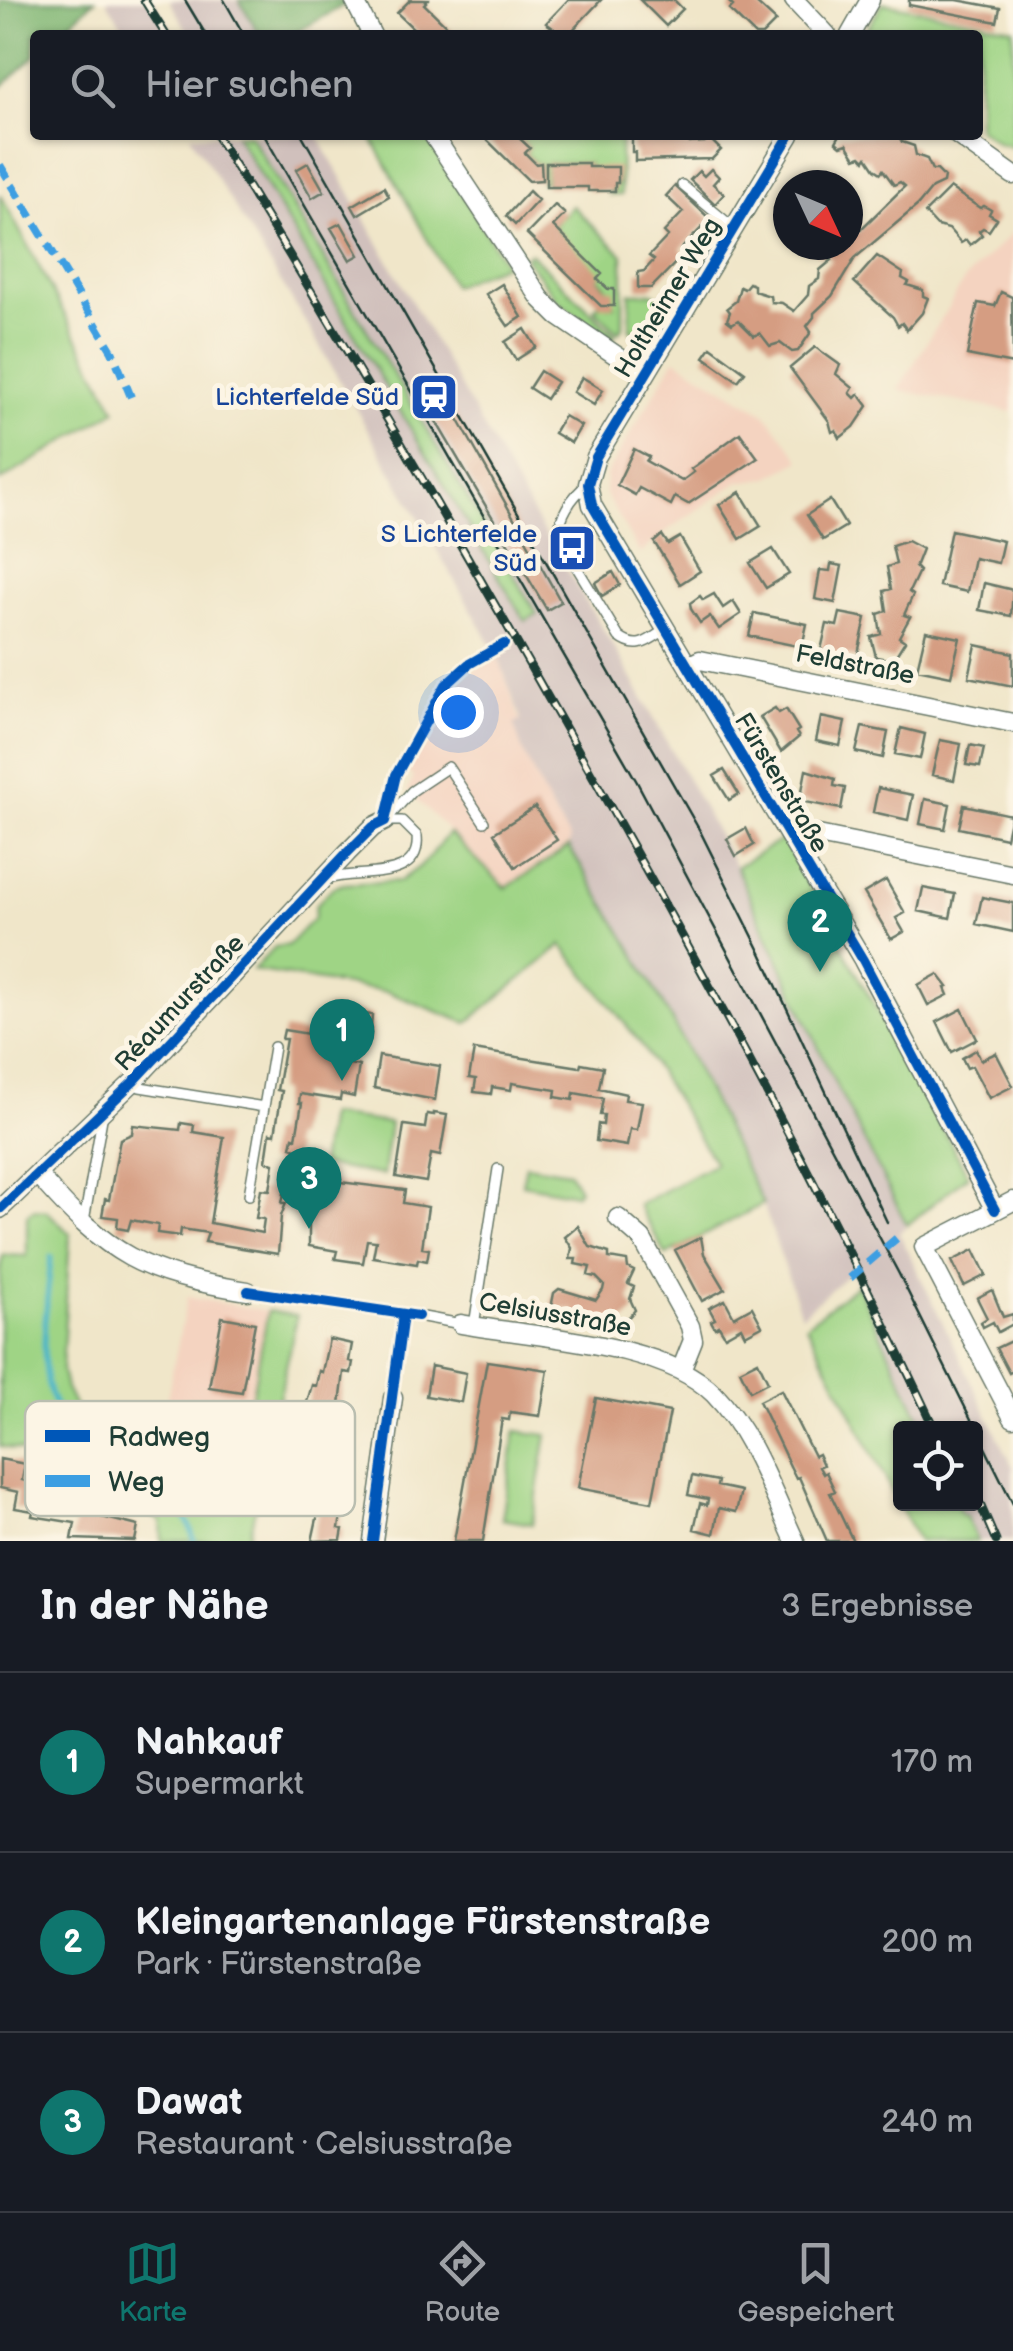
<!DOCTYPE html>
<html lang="de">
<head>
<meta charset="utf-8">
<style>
  body { margin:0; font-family:"Balsamiq Sans",sans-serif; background:#20242c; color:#f1f3f6 }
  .controls { position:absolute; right:30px; bottom:30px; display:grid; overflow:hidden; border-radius:10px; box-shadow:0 2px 8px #0004 }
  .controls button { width:90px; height:90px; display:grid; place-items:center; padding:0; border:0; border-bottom:2px solid #363941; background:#171b24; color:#f1f3f6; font:50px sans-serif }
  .compass { position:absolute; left:773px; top:170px; width:90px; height:90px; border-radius:50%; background:#171b24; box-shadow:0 2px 8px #0004; rotate:134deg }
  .you { position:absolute; left:458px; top:712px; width:35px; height:35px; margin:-25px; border:8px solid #fff; border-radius:50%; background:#1a73e8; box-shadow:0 0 0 15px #1a73e833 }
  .badge { display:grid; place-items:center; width:65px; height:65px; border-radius:50%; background:#0f766e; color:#fff; font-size:32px; font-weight:700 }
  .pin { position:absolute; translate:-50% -82px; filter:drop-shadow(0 2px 5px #0008) }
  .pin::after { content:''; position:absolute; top:52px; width:35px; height:30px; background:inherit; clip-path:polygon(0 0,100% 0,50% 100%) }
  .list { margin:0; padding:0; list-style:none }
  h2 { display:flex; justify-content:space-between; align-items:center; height:130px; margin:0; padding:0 40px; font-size:42px }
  h2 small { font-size:32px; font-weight:400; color:#9ea1a6 }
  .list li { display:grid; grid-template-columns:65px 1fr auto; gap:30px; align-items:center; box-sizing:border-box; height:180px; padding:0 40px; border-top:2px solid #363941 }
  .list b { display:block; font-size:38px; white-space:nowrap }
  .list p { margin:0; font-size:32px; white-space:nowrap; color:#9ea1a6 }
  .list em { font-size:32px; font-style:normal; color:#9ea1a6 }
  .icon { flex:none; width:55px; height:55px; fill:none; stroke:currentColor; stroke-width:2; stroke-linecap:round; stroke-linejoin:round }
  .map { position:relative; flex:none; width:1013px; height:1541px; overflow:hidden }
  .search { position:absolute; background:#171b24; box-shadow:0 2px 8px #0004; left:30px; right:30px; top:30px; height:110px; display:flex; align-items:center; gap:25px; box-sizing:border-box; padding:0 35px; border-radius:10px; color:#9ea1a6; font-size:38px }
  .sheet { height:670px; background:#171b24 }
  nav { display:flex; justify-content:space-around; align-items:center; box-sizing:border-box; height:140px; border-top:2px solid #363941; background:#171b24; font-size:28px; color:#9ea1a6 }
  nav a { display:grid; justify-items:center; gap:5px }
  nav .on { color:#0f766e }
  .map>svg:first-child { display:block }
  .built { fill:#f4d3c0 }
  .industrial { fill:#d0c0bc }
  .green { fill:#9fd485; stroke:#5f885c; stroke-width:2.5 }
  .forest { fill:#7fb672; stroke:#4f7a53; stroke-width:2.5 }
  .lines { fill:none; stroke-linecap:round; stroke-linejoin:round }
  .stream { stroke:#4bb6c8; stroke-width:5 }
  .building { fill:#d59d82 }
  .service-casing { stroke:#687868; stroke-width:12 }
  .minor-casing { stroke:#687868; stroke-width:21 }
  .service { stroke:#fff; stroke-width:9 }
  .minor { stroke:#fff; stroke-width:18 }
  .tram { stroke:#1f3d34; stroke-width:2.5 }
  .rail-casing { stroke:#1f3d34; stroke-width:9 }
  .rail { stroke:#fcf5e5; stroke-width:5; stroke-dasharray:15; stroke-linecap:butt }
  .quiet { stroke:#3c9ee2; stroke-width:8; stroke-dasharray:15 8; stroke-linecap:butt }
  .cycleway-casing { stroke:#fcf5e5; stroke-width:16 }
  .cycleway { stroke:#0057b8; stroke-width:10 }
  .labels { text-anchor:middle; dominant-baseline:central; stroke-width:10; stroke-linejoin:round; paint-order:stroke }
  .street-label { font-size:25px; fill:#1f3d34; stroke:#fcf5e5 }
  .transit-label { font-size:25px; fill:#164399; stroke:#fcf5e5; text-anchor:end }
  .key { fill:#fcf5e5; stroke:#babeb0; stroke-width:2.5 }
  .key-label { font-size:28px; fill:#1f3d34 }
</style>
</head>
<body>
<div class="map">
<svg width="1013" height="1541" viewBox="0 0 1013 1541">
  <rect width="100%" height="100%" fill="#fcf5e5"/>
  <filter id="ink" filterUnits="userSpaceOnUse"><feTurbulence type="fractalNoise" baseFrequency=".01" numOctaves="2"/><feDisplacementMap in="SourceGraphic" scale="20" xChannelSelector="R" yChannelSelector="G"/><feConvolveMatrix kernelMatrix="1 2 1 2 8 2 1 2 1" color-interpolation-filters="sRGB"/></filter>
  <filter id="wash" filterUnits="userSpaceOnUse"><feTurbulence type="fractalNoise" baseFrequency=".0048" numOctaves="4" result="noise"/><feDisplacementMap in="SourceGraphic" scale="40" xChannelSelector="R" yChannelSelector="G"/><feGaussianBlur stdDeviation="2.25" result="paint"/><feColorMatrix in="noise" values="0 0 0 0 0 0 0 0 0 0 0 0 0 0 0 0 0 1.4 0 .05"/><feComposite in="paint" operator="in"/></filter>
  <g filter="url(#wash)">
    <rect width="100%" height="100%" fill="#f0e6c9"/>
    <!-- built -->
    <path class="built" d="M1013,232V412L898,390L965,279Z
      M675,359L766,414L801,460L767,478L738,482L668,530L640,554L605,494L606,475Z
      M498,656L549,805L570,839L569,847L506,888L407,790L414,778L406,770L447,695L469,673Z
      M187,1297L268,1311L234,1490L202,1513L193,1498L154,1464Z"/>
    <!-- industrial -->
    <path class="industrial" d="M106,0H154L175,35H128Z
      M169,0H239L260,35H190Z
      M190,135H236L526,620L537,614L250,135H317L542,530L617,652L736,867L832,1077L907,1225L899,1233L1013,1467V1541H977L965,1514L962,1515L957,1505L976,1504V1428H925L851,1272L801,1315L763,1204L674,1024L625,937L569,847L570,839L549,805L522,750L514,725L521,720L498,656L308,326Z"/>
    <!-- green -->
    <path class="green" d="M883,3L1013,28V147L998,143L978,128V35H868L867,29Z
      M236,135H250L537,614L525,621Z
      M370,135H427L505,264L453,286Z
      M516,135H620L621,195H610L618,183L588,167V163H547L546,182L542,183L541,164H536L525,153L529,148Z
      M0,194L116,410L0,481Z
      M572,206L623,255V327L618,332L594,309L599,304L614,306L608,289L553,226Z
      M530,253L615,335L611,340L559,302L525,257Z
      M630,293H652L667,304L647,336L630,330Z
      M449,833L506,888L569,847L625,937L674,1024L763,1204L666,1255L638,1205L715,1163L639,1041L562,945L467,1023L388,992L253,970L275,947L288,945L314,918L316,905L333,887L344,884L400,881L423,864Z
      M783,839L968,1175L907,1225L832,1077L736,867Z
      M328,1115L390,1123L383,1175L320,1165Z
      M526,1165L569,1172L579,1189L575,1194L522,1184Z
      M33,1210L47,1211L70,1234L62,1370L66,1389L74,1405L91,1425L169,1473L180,1482L202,1512L234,1490L268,1311L297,1316L248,1541H162L161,1521L36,1454L0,1446V1273L3,1255L27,1256V1215Z
      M857,1285L925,1428H900V1504H960L957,1505L962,1515L965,1514L977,1541H918L806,1325Z
      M516,1431L547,1435L532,1524L502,1519Z"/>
    <!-- forest -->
    <path class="forest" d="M0,0H95L57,35H35V56L0,88Z
      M239,0H345L347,3L292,35H260Z"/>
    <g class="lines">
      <!-- stream -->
      <path class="stream" d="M51,1257C48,1301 37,1354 51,1396C75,1466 179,1465 194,1541"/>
    </g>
    <g id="blocks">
      <!-- building -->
      <path class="building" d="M410,0H428L424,4L456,35H420L397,13Z
        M568,0H601L568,35H563L546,23Z
        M640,0H674L683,9L666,26Z
        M727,0H753L776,21L762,35H755L729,10L733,6Z
        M909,0H957L1000,8L997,22L909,5Z
        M482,135H516L530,148L525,153L536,164L541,163L542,180L529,181Z
        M690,135V143L705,142L709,138L721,150L712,159L635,161V152H632V137Z
        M840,135H898L902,142L914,146L916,155L927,159L932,170H937L944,177L943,183L932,188L918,205L855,258L832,296L814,313V317L807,326L811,332L798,351L792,352L780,343L770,346L760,333L754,336L738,320L732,324L727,320L730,312L727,308L736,301L740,287L744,289L749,283L754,285V291L770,296L771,302L782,303L794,311L808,295L809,286L819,279L820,270L832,260L825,254L819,256L811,245H848V228L858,232L905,186L900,182L894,185L883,170L881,173L875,169L867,157L865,160L861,156L856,158L847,144L841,146L836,142Z
        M308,163L324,191L312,198L296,170Z
        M546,163H588V167H618V183H615V191H588V187H546Z
        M711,169L719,177L713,184L724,194L715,204L690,180L699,171L704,176Z
        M675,186L710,219L681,249L685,253L651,288H638V272L644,271L654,260L649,256L668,236L664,232L683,212L666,196Z
        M384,187L389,196L357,215L352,206Z
        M950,188L980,208L984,206L991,210L989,214L997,219L989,231L983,228L979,231L982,235L970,245L966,240L961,243L949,229L937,226L925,213Z
        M529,191L538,200L515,225L506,216Z
        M555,205L565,214L553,226L602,274L597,279L608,289H614V306H601L527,234Z
        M341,223L359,255L350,260L331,228Z
        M877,256L903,273L902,278L909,282L907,285L923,290V296L928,298L922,313L907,330L902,323L898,326L893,317L854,282Z
        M502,284L522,317L508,326L486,294Z
        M1001,292L1012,297L1013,364L967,355L978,303L995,306Z
        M525,329L536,347L516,360L505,342Z
        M711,347L745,372L738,381L704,357Z
        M815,347L840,365L836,374L853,388L850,393L855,398L859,394L868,406L854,427L840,438L836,430L832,432L829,421L790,368Z
        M540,371L557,382L546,399L529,388Z
        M582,377L603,390L594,405L573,392Z
        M452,408L561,602L547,610L434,418Z
        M564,416L581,426L571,443L554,433Z
        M740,433L758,458L688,504L675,497L671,505L639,488L635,495L617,485L634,449L649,457L646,461L682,481L694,472L691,469Z
        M740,492L761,526L740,539L719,505Z
        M830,500L846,526L823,540L807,515Z
        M951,530L1003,541L998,563L974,558L967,592L939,586Z
        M662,535L668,544L680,537L700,571L680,584L654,542Z
        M907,541L922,549L915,567L919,571L909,592L913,595L904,615L910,617L899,637L905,641L893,660L876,657L871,637L881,634L878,614L887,611L884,591L891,589L887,567L896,564L892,546Z
        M773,549L789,574L766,588L750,563Z
        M831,564L842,566L835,603L815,599L820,570L830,571Z
        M613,572L620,585L602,596L595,583Z
        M984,583L1013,590L1011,616L979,610Z
        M714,594L723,608L733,601L741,614L719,629L710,616L700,623L691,609L690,603L700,596L703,600Z
        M754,613L807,624L802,647L749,636Z
        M840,613L866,618L857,658L821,650L827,624L837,626Z
        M926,631L960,638L951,676L917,669Z
        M976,645L1013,653V686L969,677Z
        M775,708L779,713L786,709L799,730L796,732L799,737L781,752L760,717Z
        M821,717L845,722L840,746L816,741Z
        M862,727L888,732L883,758L856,752Z
        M901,728L925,734L920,759L895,754Z
        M940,740L961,744L954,780L932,775Z
        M970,745L984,748L980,767L966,765Z
        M724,770L739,794L729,800L714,776Z
        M806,770L835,779L834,786L845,788L841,809L800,801Z
        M878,788L913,795L908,820L873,812Z
        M925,799L950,804L945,829L920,824Z
        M964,805L1011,815L1006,838L959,828Z
        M535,807L557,840L515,867L494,833Z
        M746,828L754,845L736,856L727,839Z
        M886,880L905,913L896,918L904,932L891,939L864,893Z
        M923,888L955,894L950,918L918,911Z
        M982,897L1013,903V932L976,924Z
        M938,974L948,987L945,988L948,995L928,1005L918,985Z
        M328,1008L372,1015L370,1040L349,1037L348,1045L353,1046L350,1064L359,1066L354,1097L341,1094L340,1100L300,1094L299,1103H302L296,1138L293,1137L291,1147L295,1148L288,1194L284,1193L282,1203H286L281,1216L278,1254L205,1242L208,1233L181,1229L180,1236L157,1233L158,1225L131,1220L128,1230L117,1228L118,1218L102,1216L105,1199L109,1200L120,1139L132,1134L133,1125L180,1130L181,1123L194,1125L193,1132L224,1137L210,1223L262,1233L264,1219L256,1218L261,1189L270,1190L274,1163L266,1161L270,1133L275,1134L282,1091L277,1090L286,1039H282L284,1030L321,1036Z
        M962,1009L977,1039L952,1052L937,1022Z
        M474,1050L580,1067L581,1063L603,1067L599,1088L626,1094L625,1100L642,1102L637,1130L630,1129L627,1146L596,1141L598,1124L603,1125L604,1115H600L603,1098L574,1093L573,1100L555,1097L556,1090L512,1083L511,1090L492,1087L491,1094L474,1092L476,1079L469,1078Z
        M976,1050L981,1060L996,1053L1013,1086L989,1098L972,1066L967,1068L962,1058Z
        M379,1056L440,1066L435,1100L374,1088Z
        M434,1113L447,1115L440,1156L431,1154L426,1182L396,1177L404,1125L425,1128L427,1114L434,1115Z
        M316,1179L405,1190L403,1203L428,1207L422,1248L429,1249L427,1261L418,1259L417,1264L373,1257L376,1241L367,1240L363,1263L335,1259L337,1251L309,1246V1221L304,1220L307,1200L313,1201Z
        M578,1226L590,1247L609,1253V1258L627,1261L628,1268L634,1271L628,1284L634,1287L630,1299L635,1310L626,1320L575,1315L572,1308L569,1310L556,1308L552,1303L554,1293L559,1289L596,1300L603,1290L604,1285L596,1277L588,1275L590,1267L575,1264L576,1259H570L572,1248L565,1237Z
        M701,1237L704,1254L725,1289L702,1301L675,1250Z
        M974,1250L986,1275L964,1286L952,1261Z
        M992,1290L1003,1317L1013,1314V1324L998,1332L993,1322L983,1327L981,1322L987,1318L977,1298Z
        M725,1300L734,1317L752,1307L762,1326L745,1335L741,1327L725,1336L719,1326L715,1328L711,1321L715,1319L709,1308Z
        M222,1317L255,1323L242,1392L209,1387Z
        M329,1339L352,1344L349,1361L353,1362L351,1373L344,1372L339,1413L334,1412L331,1423L347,1427L343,1445L348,1446L346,1457L339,1455L334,1497L329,1496L327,1507L342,1510L339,1528L343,1529L341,1540L312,1541L320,1505L297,1503L307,1470L310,1471L314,1455L317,1456L324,1422L302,1419L312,1385L316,1386L319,1371L322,1372Z
        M1013,1340V1371L1009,1373L996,1348Z
        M487,1361L548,1370L540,1416L510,1412L509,1420L502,1419L483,1541H454Z
        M758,1361L768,1382L750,1391L740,1370Z
        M431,1366L466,1373L461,1402L426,1396Z
        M781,1390L814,1456L818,1454L823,1465L819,1467L823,1474L826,1472L835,1491L830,1493L853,1541H827L799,1477L796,1478L790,1466L759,1401Z
        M596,1398L670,1412L652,1502L578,1488Z
        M0,1459L25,1464L22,1480L82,1494L78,1511L138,1526L135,1541L72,1539L75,1523L32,1516L33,1511L15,1508L18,1492L0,1488Z
        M692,1476L718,1481L717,1486L741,1491L736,1512L719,1508L714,1534L694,1529L700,1503L707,1505L708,1499L688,1495Z"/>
    </g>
  </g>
  <g filter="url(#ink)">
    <use href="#blocks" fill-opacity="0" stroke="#687868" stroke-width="2.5"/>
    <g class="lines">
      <!-- service casing -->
      <g class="service-casing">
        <path id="service" d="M682,185L734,228
          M588,484C572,496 557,518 559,538L619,637C638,652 649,640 666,629
          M385,818L396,775
          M387,819L412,791L448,767L484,822
          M328,879C357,869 422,884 417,836L402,821H385
          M133,1082L140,1087L264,1107L274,1047
          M249,1195L264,1107
          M84,1221L103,1113
          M418,1316L461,1324
          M474,1326L498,1169"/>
      </g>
      <!-- minor casing -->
      <g class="minor-casing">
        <path id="minor" d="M354,0L372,35
          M794,0L827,35
          M850,35L870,0
          M433,135L541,299L558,316L645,375
          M790,135L596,457L588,484L592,505L863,960L995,1210
          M957,135L1013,175
          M688,666L700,660L1013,723
          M796,847L818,835L1013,874
          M38,1175C108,1256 143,1274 248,1291
          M1013,1201L924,1247L1013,1418
          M0,1209L133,1082L347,853L373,827L385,821
          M618,1218L642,1239L690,1326L693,1340L681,1370
          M461,1324C533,1337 663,1342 714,1394C752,1433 772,1492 795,1541
          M373,1541L393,1398"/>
      </g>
      <!-- service -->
      <use href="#service" class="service"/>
      <!-- minor -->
      <use href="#minor" class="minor"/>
      <!-- tram -->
      <path class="tram" d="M185,0L206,35
        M224,0L244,35
        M264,135L637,782L899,1274L1013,1504
        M302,135L700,831L761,953L887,1222"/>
      <!-- rail casing -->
      <g class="rail-casing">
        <path id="rail" d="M144,0L166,35
          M216,135C330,319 439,506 546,694C684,935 817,1177 934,1428
          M976,1495L996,1541"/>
      </g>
      <!-- rail -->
      <use href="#rail" class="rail"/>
      <!-- quiet -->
      <path class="quiet" d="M0,165L112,351L131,397
        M850,1278L898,1237"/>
      <!-- cycleway casing -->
      <g class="cycleway-casing">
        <path id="cycleway" d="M790,135L596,457L588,484L592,505L863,960L995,1210
          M0,1209L133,1082L347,853L373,827L385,821L396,775L446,685L469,664L504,644
          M248,1291L418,1316
          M373,1541L403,1314"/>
      </g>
      <!-- cycleway -->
      <use href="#cycleway" class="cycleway"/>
    </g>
  </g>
  <!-- icons -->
  <defs>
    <g id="station-square" transform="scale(2.5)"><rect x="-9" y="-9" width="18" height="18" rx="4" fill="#1a4fb4" stroke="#fcf5e5"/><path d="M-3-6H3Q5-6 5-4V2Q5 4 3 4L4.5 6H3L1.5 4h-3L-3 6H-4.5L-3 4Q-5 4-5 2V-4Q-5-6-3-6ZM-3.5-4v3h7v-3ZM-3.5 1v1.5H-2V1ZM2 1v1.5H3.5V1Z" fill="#fff"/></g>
    <g id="bus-square" transform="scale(2.5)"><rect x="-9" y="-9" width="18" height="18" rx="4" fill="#1a4fb4" stroke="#fcf5e5"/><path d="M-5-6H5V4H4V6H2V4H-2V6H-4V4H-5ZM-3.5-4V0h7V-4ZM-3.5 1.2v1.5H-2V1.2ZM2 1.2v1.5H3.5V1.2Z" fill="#fff"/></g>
  </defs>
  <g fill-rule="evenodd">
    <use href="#station-square" x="434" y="397"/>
    <use href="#bus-square" x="572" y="548"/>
  </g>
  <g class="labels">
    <!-- street labels -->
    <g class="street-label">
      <text transform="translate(668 298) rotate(-59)">Holtheimer Weg</text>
      <text transform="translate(855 665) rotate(11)">Feldstraße</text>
      <text transform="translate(781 783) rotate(59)">Fürstenstraße</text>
      <text transform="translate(180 1003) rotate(-47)">Réaumurstraße</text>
      <text transform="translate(555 1315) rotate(10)">Celsiusstraße</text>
    </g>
    <!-- transit labels -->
    <g class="transit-label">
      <text x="399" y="397">Lichterfelde Süd</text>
      <text x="537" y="534">S Lichterfelde<tspan x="537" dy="29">Süd</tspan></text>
    </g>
  </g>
  <!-- legend -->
  <rect x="25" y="1401" width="330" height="115" rx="15" class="key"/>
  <rect x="45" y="1430" width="45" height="12" fill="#0057b8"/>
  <rect x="45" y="1475" width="45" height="12" fill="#3c9ee2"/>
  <g class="key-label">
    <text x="108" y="1446">Radweg</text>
    <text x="108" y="1491">Weg</text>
  </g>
</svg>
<div class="controls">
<button><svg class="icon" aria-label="locate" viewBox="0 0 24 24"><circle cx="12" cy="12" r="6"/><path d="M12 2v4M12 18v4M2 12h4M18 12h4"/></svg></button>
</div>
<svg class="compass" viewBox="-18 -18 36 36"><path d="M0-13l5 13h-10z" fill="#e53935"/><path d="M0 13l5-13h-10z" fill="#9ea1a6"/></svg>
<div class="you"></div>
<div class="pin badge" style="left:342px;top:1081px">1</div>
<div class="pin badge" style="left:820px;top:972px">2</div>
<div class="pin badge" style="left:309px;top:1229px">3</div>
<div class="search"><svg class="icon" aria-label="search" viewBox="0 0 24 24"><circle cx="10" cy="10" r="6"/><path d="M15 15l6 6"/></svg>Hier suchen</div>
</div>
<section class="sheet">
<h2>In der Nähe<small>3 Ergebnisse</small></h2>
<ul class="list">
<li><span class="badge">1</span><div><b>Nahkauf</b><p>Supermarkt</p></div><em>170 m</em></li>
<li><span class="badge">2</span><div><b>Kleingartenanlage Fürstenstraße</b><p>Park · Fürstenstraße</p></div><em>200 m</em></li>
<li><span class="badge">3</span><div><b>Dawat</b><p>Restaurant · Celsiusstraße</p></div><em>240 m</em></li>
</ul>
</section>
<nav>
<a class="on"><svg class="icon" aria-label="map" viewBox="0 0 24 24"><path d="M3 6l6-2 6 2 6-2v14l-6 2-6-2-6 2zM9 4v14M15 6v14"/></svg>Karte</a>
<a><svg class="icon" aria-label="directions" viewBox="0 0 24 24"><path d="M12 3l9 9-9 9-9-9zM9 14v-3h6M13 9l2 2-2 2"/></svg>Route</a>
<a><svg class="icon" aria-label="saved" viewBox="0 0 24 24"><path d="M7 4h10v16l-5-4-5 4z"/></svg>Gespeichert</a>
</nav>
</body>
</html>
